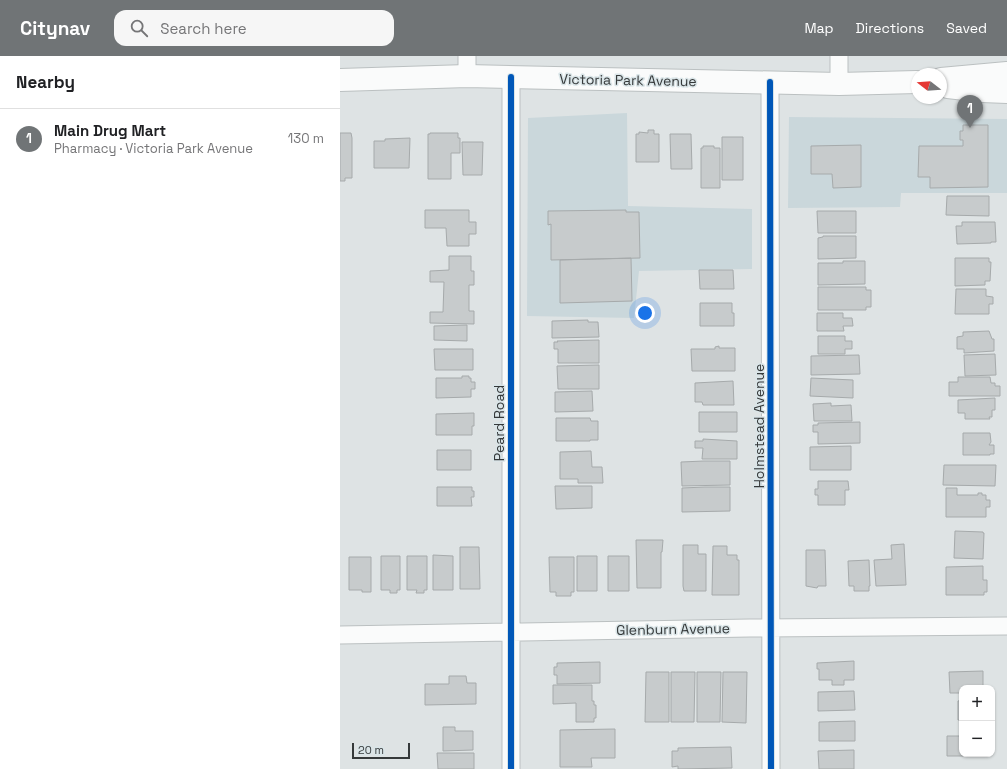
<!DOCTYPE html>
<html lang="en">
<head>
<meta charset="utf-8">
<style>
  body { margin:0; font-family:"Space Grotesk",sans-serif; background:#f6f6f6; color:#202124 }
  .controls { position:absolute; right:12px; bottom:12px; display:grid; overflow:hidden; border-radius:8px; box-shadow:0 1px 3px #0004 }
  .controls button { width:36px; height:36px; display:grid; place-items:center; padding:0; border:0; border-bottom:1px solid #e0e0e0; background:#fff; color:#202124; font:20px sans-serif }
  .compass { position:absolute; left:571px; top:12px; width:36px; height:36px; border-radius:50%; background:#fff; box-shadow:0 1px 3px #0004; rotate:287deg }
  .scale { position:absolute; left:12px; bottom:10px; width:58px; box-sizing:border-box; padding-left:4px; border:2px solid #35393a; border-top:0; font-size:11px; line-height:14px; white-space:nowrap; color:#35393a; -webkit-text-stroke:3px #dae5e8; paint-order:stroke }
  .you { position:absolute; left:305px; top:257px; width:14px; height:14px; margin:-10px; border:3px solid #fff; border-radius:50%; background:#1a73e8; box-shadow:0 0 0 6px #1a73e833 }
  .badge { display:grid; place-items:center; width:26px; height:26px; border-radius:50%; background:#707476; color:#fff; font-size:13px; font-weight:700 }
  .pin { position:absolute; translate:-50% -33px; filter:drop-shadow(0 1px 2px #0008) }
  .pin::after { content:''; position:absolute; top:21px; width:14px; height:12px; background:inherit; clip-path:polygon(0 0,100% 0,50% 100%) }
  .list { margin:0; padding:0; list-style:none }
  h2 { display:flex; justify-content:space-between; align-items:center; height:52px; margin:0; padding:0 16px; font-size:17px }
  h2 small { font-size:13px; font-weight:400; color:#757577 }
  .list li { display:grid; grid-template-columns:26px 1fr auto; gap:12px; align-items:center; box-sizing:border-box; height:60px; padding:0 16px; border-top:1px solid #e0e0e0 }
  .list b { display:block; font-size:15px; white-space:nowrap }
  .list p { margin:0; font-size:13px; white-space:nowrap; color:#757577 }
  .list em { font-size:13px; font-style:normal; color:#757577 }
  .icon { flex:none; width:22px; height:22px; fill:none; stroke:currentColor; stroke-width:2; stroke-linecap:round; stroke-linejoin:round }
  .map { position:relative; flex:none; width:667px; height:713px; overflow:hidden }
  header { display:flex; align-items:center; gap:24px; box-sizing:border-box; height:56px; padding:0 20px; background:#707476; color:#fff }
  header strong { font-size:19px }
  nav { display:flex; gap:22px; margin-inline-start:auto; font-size:14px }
  .search { width:280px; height:36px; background:#f6f6f6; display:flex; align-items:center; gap:10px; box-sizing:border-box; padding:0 14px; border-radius:12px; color:#757577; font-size:15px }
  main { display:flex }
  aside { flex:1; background:#fff }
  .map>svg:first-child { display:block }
  .built { fill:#cad7db }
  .building { fill:#c7cbcc; stroke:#a6aaab }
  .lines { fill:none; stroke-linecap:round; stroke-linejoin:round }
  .minor-casing { stroke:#bbc0c1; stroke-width:19 }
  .secondary-casing { stroke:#bbc0c1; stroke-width:24 }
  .minor { stroke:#fafbfb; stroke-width:17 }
  .secondary { stroke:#fafbfb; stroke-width:22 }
  .cycleway-casing { stroke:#dae5e8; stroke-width:8 }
  .cycleway { stroke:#0057b8; stroke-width:6 }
  .labels { text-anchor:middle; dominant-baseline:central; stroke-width:3; stroke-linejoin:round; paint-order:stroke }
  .street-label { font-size:14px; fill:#35393a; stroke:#dae5e8 }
</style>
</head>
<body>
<header>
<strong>Citynav</strong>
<div class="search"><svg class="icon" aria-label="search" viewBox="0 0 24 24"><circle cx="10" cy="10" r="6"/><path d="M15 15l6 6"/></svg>Search here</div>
<nav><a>Map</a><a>Directions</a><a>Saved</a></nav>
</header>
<main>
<aside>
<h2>Nearby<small></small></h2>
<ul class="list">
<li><span class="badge">1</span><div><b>Main Drug Mart</b><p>Pharmacy · Victoria Park Avenue</p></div><em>130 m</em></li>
</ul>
</aside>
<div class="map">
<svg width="667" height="713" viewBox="0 0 667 713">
  <rect width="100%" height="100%" fill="#dee3e4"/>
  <!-- built -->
  <path class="built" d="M287,57L288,150L412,153V213L299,215L294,262L187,260L188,62Z
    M449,61L667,63V137H561L560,151L448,152Z"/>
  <!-- building -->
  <path class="building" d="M623,69H648V131L590,132V121H578L579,90H623V84H620V75H623Z
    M308,74H314V78H319V106H296V78H299V76L308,77Z
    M0,77H11L12,82V122H5V125H0Z
    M90,77H118V82H120V97H111V123H88V78H90Z
    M330,78H351L352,113H331Z
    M382,81H403V124H382Z
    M70,82L69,112H34V85H45V83Z
    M122,86H143L142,119H123Z
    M521,89V131L493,132L492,118H471V90Z
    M363,90H374V92H380V132H361V92H363Z
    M607,140H649V160L606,159Z
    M85,154H129V166H136V178H129V190H107L106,172H85Z
    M286,154V156H299L300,202L211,204V168L208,169V155Z
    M477,155H516V177H478Z
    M622,166H655L656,186H651V187L617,188L616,170H622Z
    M483,180H516V202L478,203V182L483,181Z
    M109,200H131V215H134V229H129V255H134V268L90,267V256H103L104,226H90V215L109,214Z
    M291,202L292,245L220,247V204Z
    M615,202H649V206H651L650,225H645V229L615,230Z
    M503,205H525V228L478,229V207H503Z
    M359,214H393L394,233H360Z
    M478,231H526V234H531V251H526V254H478Z
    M616,233H646V240L653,241V248H649V258H615Z
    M360,247H392V257H394V270H360Z
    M477,257H503V262H512L513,270H503L504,275H477Z
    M248,264V266H258L259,281L212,282V265Z
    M127,269V285L94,284V270Z
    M649,275L652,283H654V295L624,297V293H617V281L623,280V276Z
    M478,280H505V285H512V293H505V298H478Z
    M259,284V307H218V293H214V286H218L217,285Z
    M379,290V292H395V315H352L351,293H375V291Z
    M94,293H133V314H95Z
    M655,298L656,319L625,320L624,299Z
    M519,299L520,318L471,319V300Z
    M259,309V333H218L217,310Z
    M122,320H129V322H131V326H135V333H131V341L96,342V322H122Z
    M618,321H650L651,327H655V330H660V340H609V326H618Z
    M471,322L513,324V342L470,340Z
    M393,325L394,349H363L362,346H355V327Z
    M252,335L253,355L215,356V336Z
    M655,342V354H652V361H649L650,363H625V357H618V344Z
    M491,347V350L511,349L512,365H474L473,348Z
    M359,356H397V376H359Z
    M134,357V370H132V379H96V358Z
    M216,362H250L251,365H258V384H250V385H216Z
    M520,366V387L478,388V376H473V369H478V367Z
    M623,377H650L651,386L649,389H654V398H650V399H623Z
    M363,383L397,385V403H362L363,392H355V385H363Z
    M511,390V414H470V391Z
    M97,394H131V414H97Z
    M251,395L252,411H262L263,427H238V423H220V396Z
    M364,405H390V429L342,430L341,406Z
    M604,409H656L655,430L603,429Z
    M478,425H508L509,434H505V449H478V439H475V433H478Z
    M215,430H252V452L216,453Z
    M97,431H132V435H134V441H131L132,450H97Z
    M365,431H390V455L342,456V432Z
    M606,432H617V439H638V437H642V439H646V444H650V451H646V461H606Z
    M615,475L643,476V477H644L643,503L614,502Z
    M296,484H323L322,496H321V532H297Z
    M564,488L566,529L536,530L534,504L552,503L551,489Z
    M343,489H358V498H366V535H344L343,530Z
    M373,490H387V499H397V504H399V539H372Z
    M120,491H139L140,533H120Z
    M466,494H485L486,530H478L477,532L466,530Z
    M93,499L113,500V534H93Z
    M41,500H60V534H57V537H50V534H41Z
    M67,500H87V534H84V537H76L77,534H67Z
    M237,500H257V535H237Z
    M268,500H289V535H268Z
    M9,501H31V536H22V534H9Z
    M209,501H234V536H231V540H216V536H210Z
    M529,504L530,530H529V535H514V530H509L508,505Z
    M643,510V524H647V536H644V539H606V511Z
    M514,605V624H504V629H492V624H479V613H477V607Z
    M260,606V627L217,628V619H214V611H217V607Z
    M643,615V632H622V637H610L609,616Z
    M306,616H329V666H305Z
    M331,616H355L354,666H331Z
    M357,616H381L380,666H357Z
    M383,616H407L406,667L382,666Z
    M109,620H126L127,627H136V648L85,649V628H109Z
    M213,629H252V645H254V649H256V662H254V666H236V647L213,648Z
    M514,635L515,654L478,655V636Z
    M622,644V673H621V664H618V645Z
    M515,665V685H479V666Z
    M103,671H115V675H133V694L103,695Z
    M275,673V702H251L252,711H220V674Z
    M607,680H622V698H646V700H607Z
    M391,691L392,712L338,713V710L332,711V695H338V692Z
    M514,694V713H479L478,695Z
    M97,697H134V713H98Z"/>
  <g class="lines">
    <!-- minor casing -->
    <g class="minor-casing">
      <path id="minor" d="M127,0V20
        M430,26L431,713
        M499,28V0
        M0,579L410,572L667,570
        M171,713V21"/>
    </g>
    <!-- secondary casing -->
    <g class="secondary-casing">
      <path id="secondary" d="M601,23L667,17
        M0,24L127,20L499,28L577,26
        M608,31L642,35L667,36"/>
    </g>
    <!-- minor -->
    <use href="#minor" class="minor"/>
    <!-- secondary -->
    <use href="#secondary" class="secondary"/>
    <!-- cycleway casing -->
    <g class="cycleway-casing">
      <path id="cycleway" d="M430,26L431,713
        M171,713V21"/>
    </g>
    <!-- cycleway -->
    <use href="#cycleway" class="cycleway"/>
  </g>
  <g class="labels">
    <!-- street labels -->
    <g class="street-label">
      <text transform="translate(288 24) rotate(1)">Victoria Park Avenue</text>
      <text transform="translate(159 367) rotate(-90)">Peard Road</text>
      <text transform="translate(419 370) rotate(-90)">Holmstead Avenue</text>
      <text transform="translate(333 573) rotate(-1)">Glenburn Avenue</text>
    </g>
  </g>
</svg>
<div class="controls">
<button>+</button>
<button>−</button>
</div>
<svg class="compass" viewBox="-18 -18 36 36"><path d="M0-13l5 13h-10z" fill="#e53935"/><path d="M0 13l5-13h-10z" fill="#757577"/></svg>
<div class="scale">20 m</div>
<div class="you"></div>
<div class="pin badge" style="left:630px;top:72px">1</div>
</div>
</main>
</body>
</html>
